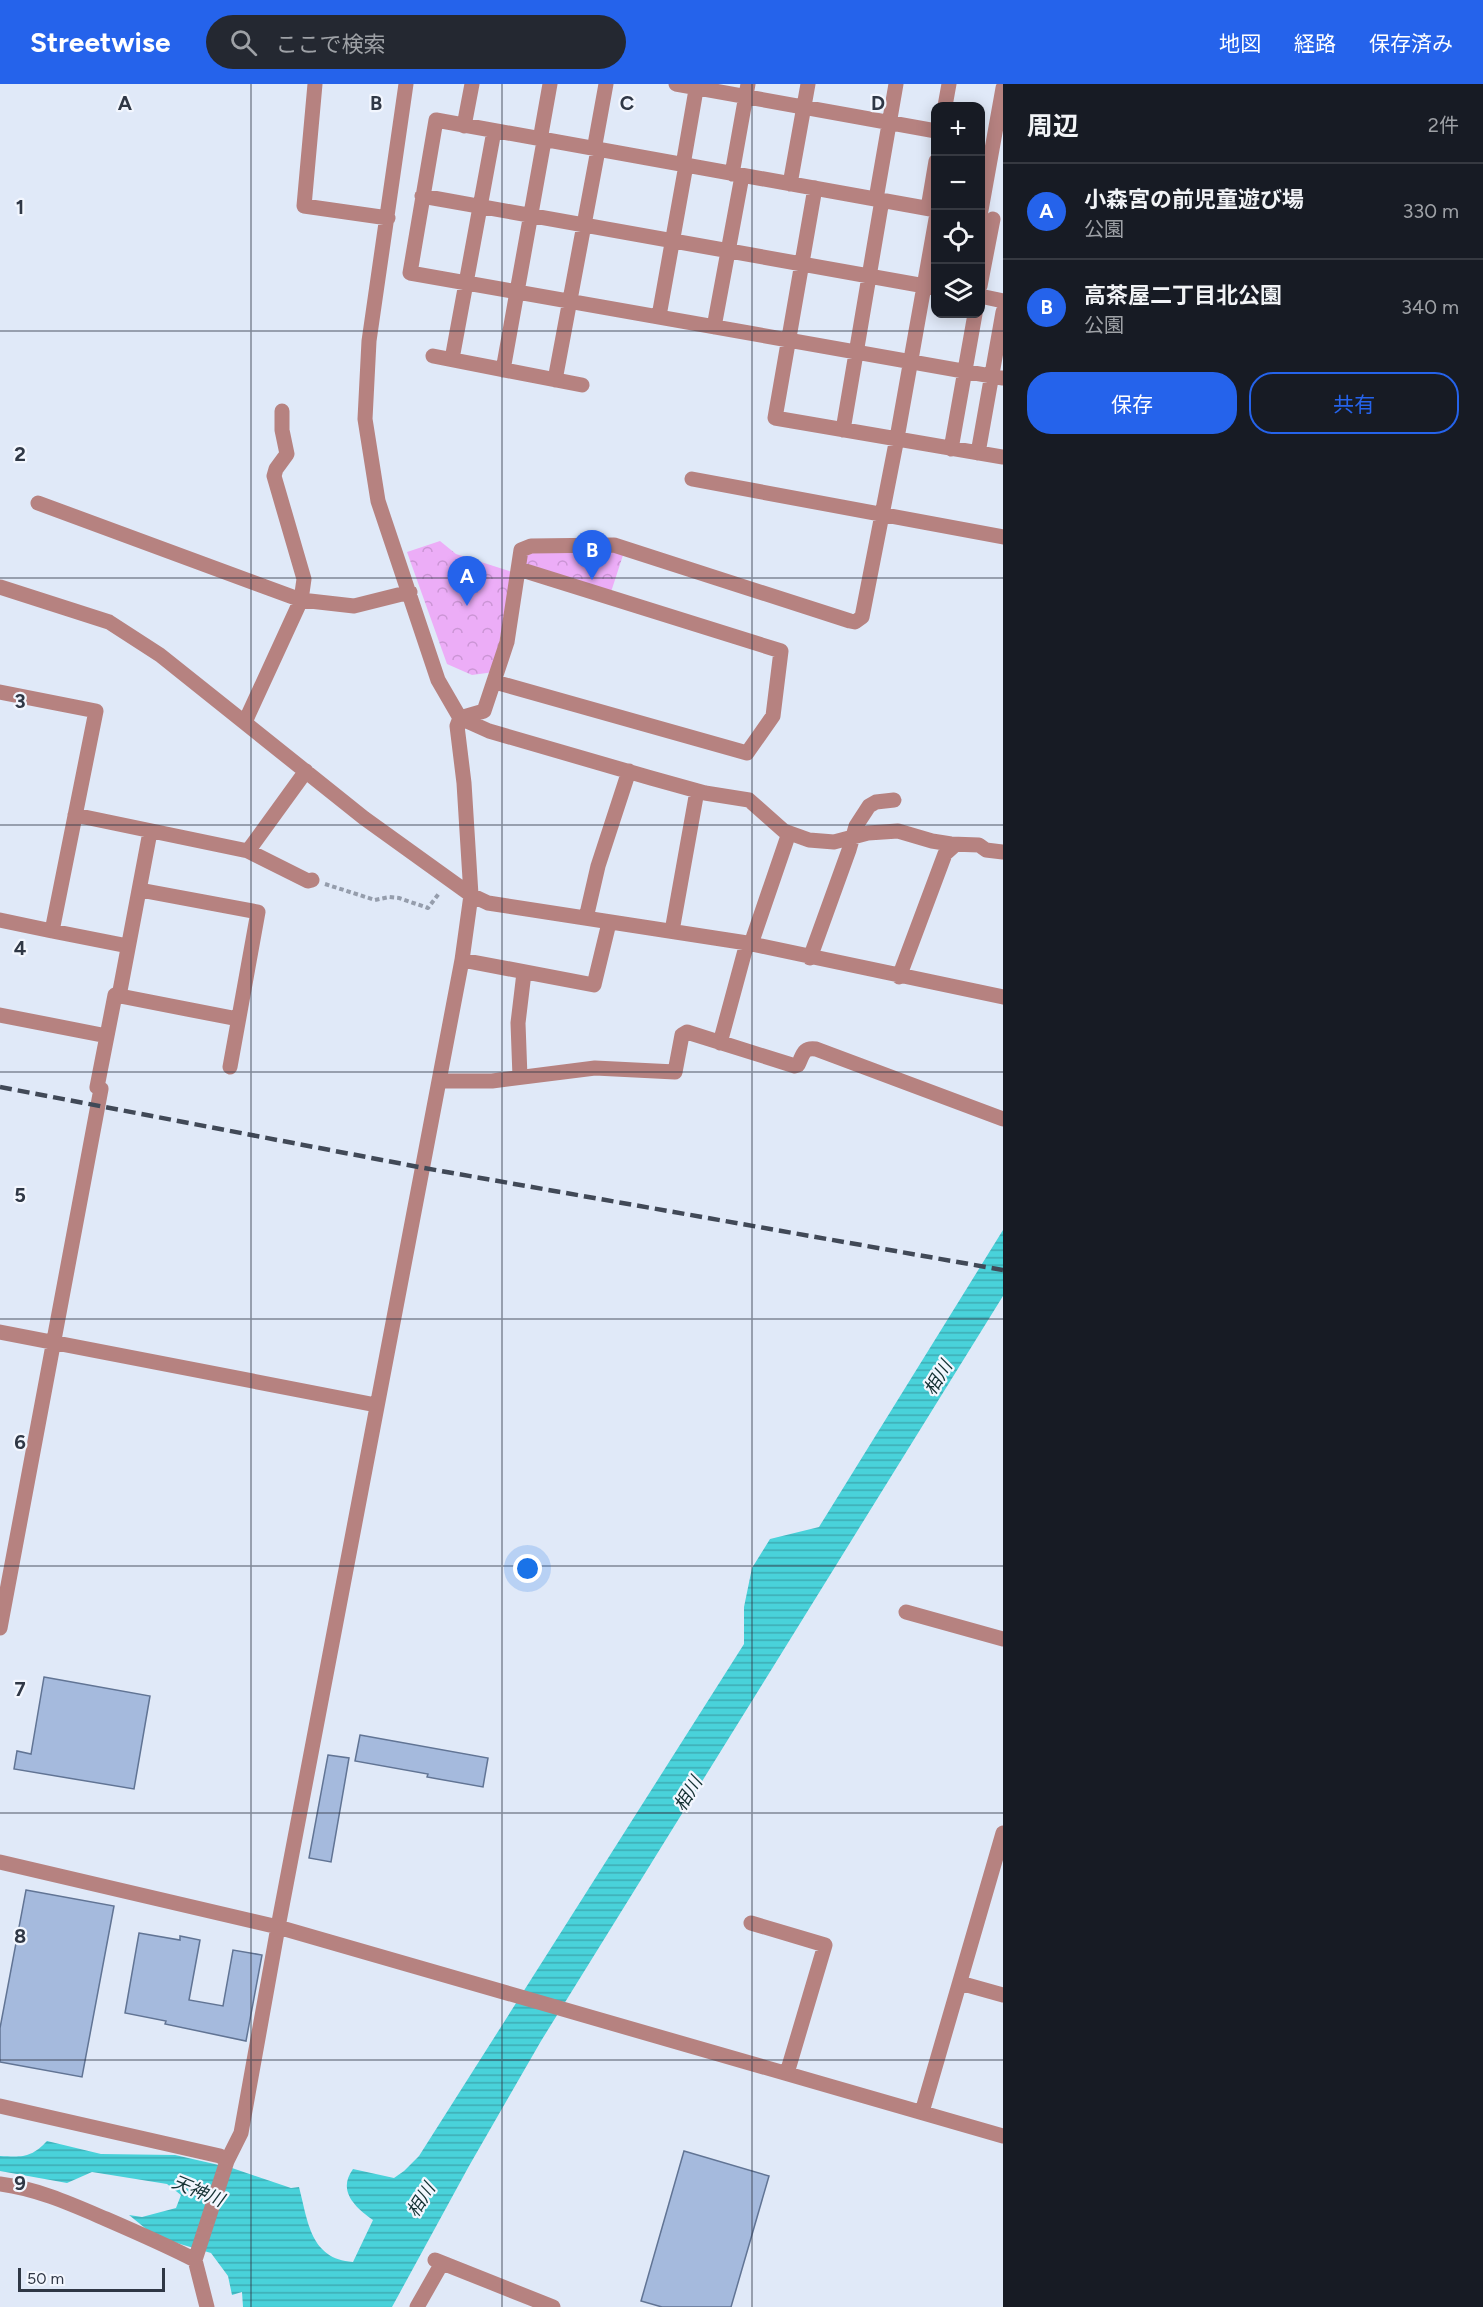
<!DOCTYPE html>
<html lang="ja">
<head>
<meta charset="utf-8">
<style>
  body { margin:0; font-family:Figtree,"Noto Sans JP",sans-serif; background:#242831; color:#f1f3f6 }
  .controls { position:absolute; right:18px; top:18px; display:grid; overflow:hidden; border-radius:12px; box-shadow:0 3px 15px #0003 }
  .controls button { width:54px; height:54px; display:grid; place-items:center; padding:0; border:0; border-bottom:2px solid #363941; background:#171b24; color:#f1f3f6; font:30px sans-serif }
  .scale { position:absolute; left:18px; bottom:15px; width:147px; box-sizing:border-box; padding-left:6px; border:3px solid #2f3745; border-top:0; font-size:16px; line-height:21px; white-space:nowrap; color:#2f3745; -webkit-text-stroke:4px #f2f6fe; paint-order:stroke }
  .you { position:absolute; left:528px; top:1485px; width:21px; height:21px; margin:-15px; border:4px solid #fff; border-radius:50%; background:#1a73e8; box-shadow:0 0 0 9px #1a73e833 }
  .badge { display:grid; place-items:center; width:39px; height:39px; border-radius:50%; background:#2563eb; color:#fff; font-size:20px; font-weight:700 }
  .pin { position:absolute; translate:-50% -50px; filter:drop-shadow(0 2px 3px #0008) }
  .pin::after { content:''; position:absolute; top:32px; width:21px; height:18px; background:inherit; clip-path:polygon(0 0,100% 0,50% 100%) }
  .list { margin:0; padding:0; list-style:none }
  h2 { display:flex; justify-content:space-between; align-items:center; height:78px; margin:0; padding:0 24px; font-size:26px }
  h2 small { font-size:20px; font-weight:400; color:#9ea1a6 }
  .list li { display:grid; grid-template-columns:39px 1fr auto; gap:18px; align-items:center; box-sizing:border-box; height:96px; padding:0 24px; border-top:2px solid #363941 }
  .list b { display:block; font-size:22px; white-space:nowrap }
  .list p { margin:0; font-size:20px; white-space:nowrap; color:#9ea1a6 }
  .list em { font-size:20px; font-style:normal; color:#9ea1a6 }
  .actions { display:flex; gap:12px; padding:18px 24px }
  .actions a { flex:1; padding:14px 0; border:2px solid #2563eb; border-radius:24px; text-align:center; font-size:21px; color:#2563eb }
  .actions .main { background:#2563eb; color:#fff }
  .icon { flex:none; width:33px; height:33px; fill:none; stroke:currentColor; stroke-width:2; stroke-linecap:round; stroke-linejoin:round }
  .map { position:relative; flex:none; width:1003px; height:2223px; overflow:hidden }
  header { display:flex; align-items:center; gap:36px; box-sizing:border-box; height:84px; padding:0 30px; background:#2563eb; color:#fff }
  header strong { font-size:28px }
  nav { display:flex; gap:33px; margin-inline-start:auto; font-size:21px }
  .search { width:420px; height:54px; background:#242831; display:flex; align-items:center; gap:15px; box-sizing:border-box; padding:0 21px; border-radius:33px; color:#9ea1a6; font-size:22px }
  main { display:flex }
  aside { flex:1; background:#171b24 }
  .map>svg:first-child { display:block }
  .forest { fill:url(#forest-crowns) }
  .water { fill:url(#water-rules) }
  .building { fill:#a5badd; stroke:#617494; stroke-width:1.5 }
  .lines { fill:none; stroke-linecap:round; stroke-linejoin:round }
  .path { stroke:#959dac; stroke-width:4; stroke-dasharray:4.5 3; stroke-linecap:butt }
  .minor { stroke:#b68280; stroke-width:15 }
  .rail { stroke:#414957; stroke-width:4.5; stroke-dasharray:12 6; stroke-linecap:butt }
  .grid { fill:none; stroke:#2f3745; stroke-width:1.5; stroke-opacity:0.55 }
  .labels { text-anchor:middle; dominant-baseline:central; stroke-width:4.5; stroke-linejoin:round; paint-order:stroke }
  .water-label { font-size:18px; font-style:italic; fill:#143133; stroke:#f2f6fe }
  .grid-label { font-size:20px; text-anchor:middle; font-weight:bold; fill:#2f3745; stroke:#f2f6fe; stroke-width:4.5; stroke-linejoin:round; paint-order:stroke }
</style>
</head>
<body>
<header>
<strong>Streetwise</strong>
<div class="search"><svg class="icon" aria-label="search" viewBox="0 0 24 24"><circle cx="10" cy="10" r="6"/><path d="M15 15l6 6"/></svg>ここで検索</div>
<nav><a>地図</a><a>経路</a><a>保存済み</a></nav>
</header>
<main>
<div class="map">
<svg width="1003" height="2223" viewBox="0 0 1003 2223">
  <defs>
    <pattern id="forest-crowns" width="20" height="18" patternUnits="userSpaceOnUse" patternTransform="scale(1.5)"><rect width="20" height="18" fill="#ecadf7"/><path d="M2 6a3 3 0 1 1 6 0M12 15a3 3 0 1 1 6 0" fill="none" stroke="#cb95d5"/></pattern>
    <pattern id="water-rules" width="6" height="5" patternUnits="userSpaceOnUse" patternTransform="scale(1.5)"><rect width="6" height="5" fill="#49d2da"/><path d="M0 2.5h6" fill="none" stroke="#3dabb3"/></pattern>
  </defs>
  <rect width="100%" height="100%" fill="#e0e9f8"/>
  <!-- forest -->
  <path class="forest" d="M440,457L456,470L512,488L494,588L472,591L447,580L407,468Z
    M529,466L624,468L611,508L524,479Z"/>
  <!-- water -->
  <path class="water" d="M1003,1146V1212L541,1957L469,2082L392,2223H243L242,2208L232,2211L228,2192L211,2169L156,2153L129,2131L142,2133L176,2124L181,2111L167,2100L92,2088L67,2099L0,2087V2072C23,2073 31,2074 47,2057L101,2070L175,2071L232,2084L291,2104L299,2103C308,2137 310,2175 353,2178L373,2136C355,2123 337,2107 353,2085L394,2094L404,2087L419,2072L744,1560V1523L752,1484L770,1455L819,1443Z"/>
  <!-- building -->
  <path class="building" d="M44,1593L150,1612L134,1705L14,1685L17,1667L31,1670Z
    M360,1651L488,1674L483,1703L427,1693L428,1690L355,1677Z
    M328,1671L349,1674L331,1778L309,1774Z
    M26,1806L114,1822L82,1993L0,1978V1944Z
    M139,1849L180,1856V1852L200,1856L189,1916L223,1922L233,1866L262,1871L246,1957L165,1940L166,1937L125,1929Z
    M684,2067L769,2092L731,2223H662L641,2217Z"/>
  <g class="lines">
    <!-- path -->
    <path class="path" d="M325,800L375,816L389,813L399,814L428,824L440,808"/>
    <!-- minor -->
    <path class="minor" d="M315,0L304,122L388,134
      M676,0L936,47
      M945,22L949,0
      M464,42L472,0
      M540,56L550,0
      M594,66L606,0
      M683,81L697,0
      M732,90L748,0
      M790,100L808,0
      M815,104L775,334L1003,373
      M422,112L936,204
      M876,115L896,0
      M928,124L936,77
      M936,126L436,36L410,189L1003,294
      M980,132L1003,4
      M980,202L993,135
      M980,212L1003,217
      M659,232L686,81
      M714,243L742,92
      M433,272L582,301
      M452,275L494,47
      M503,286L544,57
      M555,296L598,66
      M843,346L882,116
      M951,365L975,230
      M978,369L1003,228
      M692,395L1003,453
      M38,419L301,516L304,495L274,392L276,385L287,370L282,346V327
      M0,503L109,538L160,571L364,734L471,811L488,819L747,859L1003,913
      M495,598L747,669L773,632L781,567L519,485
      M0,608L96,627L52,847L0,836
      M460,634L484,627L507,558L521,466L531,462L614,461L850,537L855,538L862,533L897,354L936,135
      M460,634L489,647L651,694L705,709L749,716L784,747L809,756L834,758L868,749L898,747L932,757L951,760L979,761L986,766L1003,768
      M245,638L301,516L354,522L410,508
      M75,731L248,767L308,797L312,796
      M248,767L306,687
      M140,806L258,828L230,983
      M586,834L598,782L629,687
      M52,847L128,862
      M672,847L697,707
      M751,860L789,749
      M810,874L849,766L856,742L869,722L876,718L894,716
      M462,876L594,901L609,839
      M899,893L945,770L955,761
      M119,912L150,748
      M0,931L107,952
      M720,959L747,859
      M520,993L518,939L524,889
      M440,997H492L595,984L675,988L682,951L687,948L795,982L798,981C803,971 803,963 816,965L1003,1035
      M0,1248L376,1321
      M906,1528L1003,1555
      M0,1544L101,1005L97,1003L115,911L238,935
      M0,1778L278,1843L1003,2052
      M751,1839L825,1861L787,1989
      M960,1899L1003,1911
      M0,2022L220,2072L227,2077
      M922,2028L1003,1749
      M0,2100C38,2105 71,2120 106,2135C136,2148 166,2161 195,2176
      M435,2176L553,2223
      M207,2223L195,2176L227,2077L241,2049L278,1843L462,876L471,811L464,699L457,642L460,634L438,596L378,417L365,335L369,257L406,0
      M417,2223L442,2179"/>
    <!-- rail -->
    <path class="rail" d="M0,1003L424,1084L1003,1186"/>
  </g>
  <!-- grid -->
  <path class="grid" d="M251,0V2223M502,0V2223M752,0V2223M0,247H1003M0,494H1003M0,741H1003M0,988H1003M0,1235H1003M0,1482H1003M0,1729H1003M0,1976H1003"/>
  <g class="labels">
    <!-- water labels -->
    <g class="water-label">
      <text transform="translate(938 1294) rotate(-59)">相川</text>
      <text transform="translate(688 1710) rotate(-59)">相川</text>
      <text transform="translate(198 2107) rotate(22)">天神川</text>
      <text transform="translate(421 2116) rotate(-58)">相川</text>
    </g>
  </g>
  <g class="grid-label">
    <text x="125" y="26">A</text>
    <text x="376" y="26">B</text>
    <text x="627" y="26">C</text>
    <text x="878" y="26">D</text>
    <text x="20" y="130">1</text>
    <text x="20" y="377">2</text>
    <text x="20" y="624">3</text>
    <text x="20" y="871">4</text>
    <text x="20" y="1118">5</text>
    <text x="20" y="1365">6</text>
    <text x="20" y="1612">7</text>
    <text x="20" y="1859">8</text>
    <text x="20" y="2106">9</text>
  </g>
</svg>
<div class="controls">
<button>+</button>
<button>−</button>
<button><svg class="icon" aria-label="locate" viewBox="0 0 24 24"><circle cx="12" cy="12" r="6"/><path d="M12 2v4M12 18v4M2 12h4M18 12h4"/></svg></button>
<button><svg class="icon" aria-label="layers" viewBox="0 0 24 24"><path d="M12 4l9 5-9 5-9-5zM3 14l9 5 9-5"/></svg></button>
</div>
<div class="scale">50 m</div>
<div class="you"></div>
<div class="pin badge" style="left:467px;top:522px">A</div>
<div class="pin badge" style="left:592px;top:496px">B</div>
</div>
<aside>
<h2>周辺<small>2件</small></h2>
<ul class="list">
<li><span class="badge">A</span><div><b>小森宮の前児童遊び場</b><p>公園</p></div><em>330 m</em></li>
<li><span class="badge">B</span><div><b>高茶屋二丁目北公園</b><p>公園</p></div><em>340 m</em></li>
</ul>
<div class="actions"><a class="main">保存</a><a>共有</a></div>
</aside>
</main>
</body>
</html>
